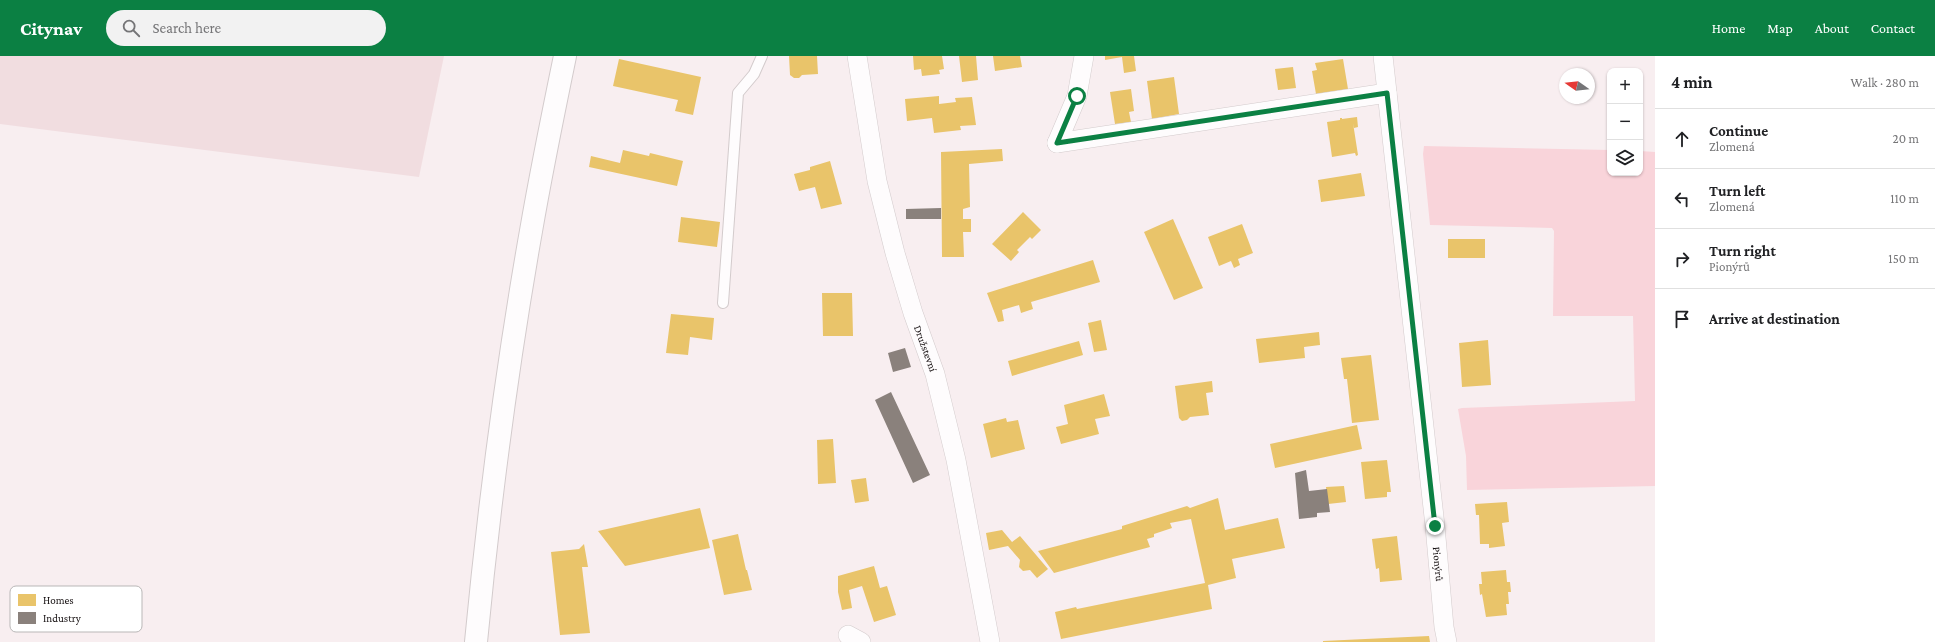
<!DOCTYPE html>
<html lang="en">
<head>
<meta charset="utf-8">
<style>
  body { margin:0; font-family:"Crimson Pro",serif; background:#f2f2f2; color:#202124 }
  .controls { position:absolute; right:12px; top:12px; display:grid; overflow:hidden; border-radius:8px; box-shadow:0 1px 3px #0004 }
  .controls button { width:36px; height:36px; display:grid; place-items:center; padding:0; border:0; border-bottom:1px solid #e0e0e0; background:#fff; color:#202124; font:20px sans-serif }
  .compass { position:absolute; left:1559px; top:12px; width:36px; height:36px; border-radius:50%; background:#fff; box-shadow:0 1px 3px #0004; rotate:284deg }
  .stop { position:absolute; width:12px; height:12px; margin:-9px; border:3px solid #0b8043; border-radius:50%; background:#fff }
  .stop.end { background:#0b8043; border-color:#fff; box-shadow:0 1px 4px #0008 }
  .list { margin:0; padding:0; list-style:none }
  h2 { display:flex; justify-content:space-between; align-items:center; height:52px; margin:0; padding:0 16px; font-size:17px }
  h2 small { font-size:13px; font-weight:400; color:#757577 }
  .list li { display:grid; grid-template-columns:26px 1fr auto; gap:12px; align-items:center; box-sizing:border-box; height:60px; padding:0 16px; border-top:1px solid #e0e0e0 }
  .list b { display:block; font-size:15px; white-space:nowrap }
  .list p { margin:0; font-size:13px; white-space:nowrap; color:#757577 }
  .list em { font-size:13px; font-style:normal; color:#757577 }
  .icon { flex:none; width:22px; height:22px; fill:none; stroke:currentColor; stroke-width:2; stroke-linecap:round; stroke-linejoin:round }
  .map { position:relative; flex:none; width:1655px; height:586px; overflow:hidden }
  header { display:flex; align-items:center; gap:24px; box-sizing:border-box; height:56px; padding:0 20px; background:#0b8043; color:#fff }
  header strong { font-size:19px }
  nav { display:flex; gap:22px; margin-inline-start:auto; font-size:14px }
  .search { width:280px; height:36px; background:#f2f2f2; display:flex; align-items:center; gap:10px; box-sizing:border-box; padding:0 14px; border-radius:22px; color:#757577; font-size:15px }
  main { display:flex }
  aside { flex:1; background:#fff }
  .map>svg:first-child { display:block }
  .built { fill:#f1dde0 }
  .green { fill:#f9d4da }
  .homes { fill:#e9c46a }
  .industry { fill:#8a817c }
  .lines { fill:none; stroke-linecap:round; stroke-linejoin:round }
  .service-casing { stroke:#d3cbcc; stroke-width:12 }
  .minor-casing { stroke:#d3cbcc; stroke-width:20 }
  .primary-casing { stroke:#d3cbcc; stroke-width:24 }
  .service { stroke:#fefcfd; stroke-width:10 }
  .minor { stroke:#fefcfd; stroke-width:19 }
  .primary { stroke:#fefcfd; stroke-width:22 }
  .route { stroke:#0b8043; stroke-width:5 }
  .labels { text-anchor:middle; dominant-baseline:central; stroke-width:4; stroke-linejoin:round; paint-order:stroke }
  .street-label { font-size:11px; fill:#150f10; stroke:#fff }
  .key { fill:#fff; stroke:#b9b7b7; stroke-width:1 }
  .key-label { font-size:11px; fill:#150f10 }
</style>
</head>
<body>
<header>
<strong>Citynav</strong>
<div class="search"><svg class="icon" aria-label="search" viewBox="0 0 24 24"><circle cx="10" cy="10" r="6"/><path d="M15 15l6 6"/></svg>Search here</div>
<nav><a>Home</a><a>Map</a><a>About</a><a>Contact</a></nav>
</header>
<main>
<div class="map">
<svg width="1655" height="586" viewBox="0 0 1655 586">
  <rect width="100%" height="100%" fill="#f8eef0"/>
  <!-- built -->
  <path class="built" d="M0,0H444L419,121L0,68Z"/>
  <!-- green -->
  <path class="green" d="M1424,90L1610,94V117H1640V95L1655,96V430L1467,434L1466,400L1458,353L1462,352L1635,345L1633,260H1553L1554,175L1552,172L1430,169L1423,98Z"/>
  <!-- homes -->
  <path class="homes" d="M789,0H817L818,18L802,19L799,22H794L790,19Z
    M913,0H942L944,13L939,14L940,18L922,20L921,13L914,14Z
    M959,0H976L978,24L962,26Z
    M993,0H1020L1022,11L995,15Z
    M1105,0H1134L1136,15L1124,17L1122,1L1105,4Z
    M619,3L701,21L693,59L675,55L678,44L613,30Z
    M1343,3L1348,33L1316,38L1312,15L1317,14L1315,7Z
    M1293,11L1296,32L1278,34L1275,13Z
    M1174,21L1179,58L1152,63L1147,25Z
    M1131,33L1134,55L1129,56L1131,66L1115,68L1110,36Z
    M939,40V48L956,46L955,42L972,41L976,69L960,70L961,74L934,77L932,62L907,65L905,43Z
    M1357,61L1358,71L1354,72L1353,67L1358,99L1356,100L1355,97L1332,101L1327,66L1340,64V62H1342V63Z
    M1002,93L1003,105L969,108L970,151L963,153V163H971V176H963L964,201H942L941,96Z
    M623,94L649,100L650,97L683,105L677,130L589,111L591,100L620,107Z
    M830,105L842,148L821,153L815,131L799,135L794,118L810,114V111Z
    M1361,117L1365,140L1321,146L1318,124Z
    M1023,156L1041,174L1032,183L1030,181L1017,194L1019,196L1011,205L992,188Z
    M681,161L720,166L717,191L678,186Z
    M1173,163L1203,232L1174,244L1144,176Z
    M1242,168L1253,197L1238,203L1240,209L1234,212L1231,205L1219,210L1208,181Z
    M1448,183H1485V202H1448Z
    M1093,204L1100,226L1031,246L1033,253L1021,257L1019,249L1002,254L1004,265L998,266L987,237Z
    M822,237H852L853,280H823Z
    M671,258L714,262L712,284L690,281L688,299L666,297Z
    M1101,264L1107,294L1094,296L1088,267Z
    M1319,276L1320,289L1304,291L1305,302L1259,307L1256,283Z
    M1488,284L1491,329L1462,331L1459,287Z
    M1079,285L1083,299L1012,320L1008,305Z
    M1371,299L1379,364L1352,367L1347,323H1344L1341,302Z
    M1212,325L1213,336L1206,337L1209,359L1190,361L1187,364L1182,365L1179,362L1175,330Z
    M1104,338L1110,360L1095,363L1099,378L1061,388L1056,371L1068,368L1064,349Z
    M1006,362L1007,366L1018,364L1025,393L991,402L983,368Z
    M1357,369L1362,393L1275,412L1270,388Z
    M833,383L836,427L818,428L817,384Z
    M1387,404L1391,436H1387V441L1365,443L1361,406Z
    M866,422L869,445L855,447L851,424Z
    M1344,430L1346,446L1328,448L1326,431Z
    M1218,442L1225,474L1278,462L1285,492L1232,503L1236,522L1208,529L1212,553L1061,583L1055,556L1076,551L1077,553L1205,527L1191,463L1170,467L1172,472L1154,478V481L1147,483L1150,491L1054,517L1038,495L1122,473V470L1187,450L1190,452Z
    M1507,446L1509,466L1502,467L1505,490L1489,492V488H1480L1479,459H1476L1475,448Z
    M700,452L710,492L625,510L598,475Z
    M1002,474L1012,486L1020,480L1048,513L1037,522L1030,514L1023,515L1019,511L1020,504L1008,490L989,494L986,477Z
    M738,478L746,514H747L752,534L724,539L712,484Z
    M1397,480L1402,524L1380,526L1379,512L1376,513L1372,483Z
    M584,488L588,511H582L590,577L560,579L551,496L579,493Z
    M874,510L880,532L887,530L896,559L874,566L862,530L849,534L852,552L842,554L838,536V520Z
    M1506,514L1507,526H1510L1511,536H1508L1509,548H1506L1507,559L1486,561L1482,538L1480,539L1479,528H1482L1481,516Z
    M1429,580L1430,586H1323V585Z"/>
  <!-- industry -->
  <path class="industry" d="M941,152V163H906V153Z
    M905,292L911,311L893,316L888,297Z
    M891,336L930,419L913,427L875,344Z
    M1306,414L1309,435L1327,433L1330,456L1317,457V461L1299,463L1295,417Z"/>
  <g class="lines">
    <!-- service casing -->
    <g class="service-casing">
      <path id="service" d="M723,247L738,37L754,18L762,0"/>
    </g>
    <!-- minor casing -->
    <g class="minor-casing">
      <g id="minor">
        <path id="s1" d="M857,0L877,125L895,197L913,257L935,318L956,404L990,586"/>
        <path id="s2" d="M1383,0L1435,470L1444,571L1447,586"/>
        <path d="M1057,87L1387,37"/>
        <path d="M1057,87L1077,40L1084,0"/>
        <path d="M848,579L861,586"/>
      </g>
    </g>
    <!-- primary casing -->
    <g class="primary-casing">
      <path id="primary" d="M476,586C489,449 507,311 531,175C541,117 553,58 565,0"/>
    </g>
    <!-- service -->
    <use href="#service" class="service"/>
    <!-- minor -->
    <use href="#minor" class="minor"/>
    <!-- primary -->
    <use href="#primary" class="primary"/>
  </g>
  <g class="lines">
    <!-- route -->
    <path class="route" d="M1077,40L1057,87L1387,37L1435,470"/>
  </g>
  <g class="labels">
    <!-- street labels -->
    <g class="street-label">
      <text stroke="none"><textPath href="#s1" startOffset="301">Družstevní</textPath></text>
      <text stroke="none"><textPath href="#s2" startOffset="511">Pionýrů</textPath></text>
    </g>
  </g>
  <!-- legend -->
  <rect x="10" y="530" width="132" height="46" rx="6" class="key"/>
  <rect x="18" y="538" width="18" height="12" fill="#e9c46a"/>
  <rect x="18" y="556" width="18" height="12" fill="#8a817c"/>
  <g class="key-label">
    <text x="43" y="548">Homes</text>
    <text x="43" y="566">Industry</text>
  </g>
</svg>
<div class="controls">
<button>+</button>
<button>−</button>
<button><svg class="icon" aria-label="layers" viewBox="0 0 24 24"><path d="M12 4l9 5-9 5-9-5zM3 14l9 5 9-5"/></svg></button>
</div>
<svg class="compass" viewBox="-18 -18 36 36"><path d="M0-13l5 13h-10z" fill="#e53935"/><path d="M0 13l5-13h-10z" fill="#757577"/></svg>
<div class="stop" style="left:1077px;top:40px"></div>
<div class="stop end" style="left:1435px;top:470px"></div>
</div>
<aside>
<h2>4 min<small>Walk · 280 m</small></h2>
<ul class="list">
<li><svg class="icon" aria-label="ahead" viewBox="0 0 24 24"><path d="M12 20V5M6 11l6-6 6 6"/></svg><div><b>Continue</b><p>Zlomená</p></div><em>20 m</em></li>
<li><svg class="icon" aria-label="left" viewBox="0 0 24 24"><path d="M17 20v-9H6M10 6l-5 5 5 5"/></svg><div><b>Turn left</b><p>Zlomená</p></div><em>110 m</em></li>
<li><svg class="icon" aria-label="right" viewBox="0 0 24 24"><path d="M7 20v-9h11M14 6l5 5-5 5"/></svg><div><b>Turn right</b><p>Pionýrů</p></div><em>150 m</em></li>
<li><svg class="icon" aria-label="arrive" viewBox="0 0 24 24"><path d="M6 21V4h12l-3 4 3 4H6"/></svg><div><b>Arrive at destination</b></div></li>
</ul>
</aside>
</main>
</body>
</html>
